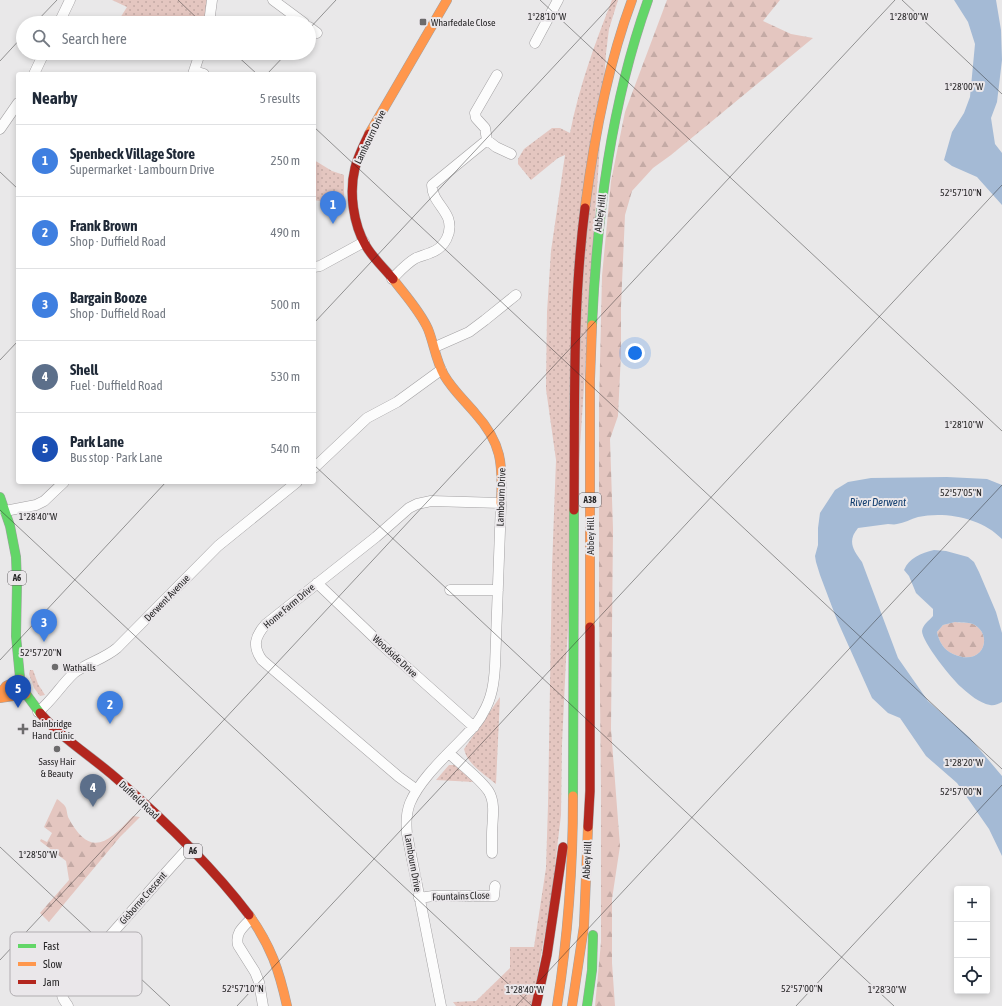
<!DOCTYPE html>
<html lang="en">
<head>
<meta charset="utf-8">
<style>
  body { margin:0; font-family:"Asap Condensed",sans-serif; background:#f6f6f7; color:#1f2937 }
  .controls { position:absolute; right:12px; bottom:12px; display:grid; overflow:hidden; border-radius:4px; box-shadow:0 2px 6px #0003 }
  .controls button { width:36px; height:36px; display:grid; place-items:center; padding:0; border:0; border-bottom:1px solid #e0e1e3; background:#fff; color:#1f2937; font:20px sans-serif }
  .you { position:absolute; left:635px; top:353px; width:14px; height:14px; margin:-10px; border:3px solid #fff; border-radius:50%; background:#1a73e8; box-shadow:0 0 0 6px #1a73e833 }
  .badge { display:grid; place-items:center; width:26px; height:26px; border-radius:50%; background:#ea580c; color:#fff; font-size:13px; font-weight:700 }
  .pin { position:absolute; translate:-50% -33px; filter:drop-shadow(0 1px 2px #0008) }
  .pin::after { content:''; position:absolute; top:21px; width:14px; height:12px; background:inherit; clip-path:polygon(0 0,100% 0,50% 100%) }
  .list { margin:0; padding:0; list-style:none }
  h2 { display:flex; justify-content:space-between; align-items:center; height:52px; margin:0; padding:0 16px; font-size:17px }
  h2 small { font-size:13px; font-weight:400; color:#747a83 }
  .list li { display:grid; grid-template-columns:26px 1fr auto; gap:12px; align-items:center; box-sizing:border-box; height:72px; padding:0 16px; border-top:1px solid #e0e1e3 }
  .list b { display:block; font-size:15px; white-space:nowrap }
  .list p { margin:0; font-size:13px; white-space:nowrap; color:#747a83 }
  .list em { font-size:13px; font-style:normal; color:#747a83 }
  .icon { flex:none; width:22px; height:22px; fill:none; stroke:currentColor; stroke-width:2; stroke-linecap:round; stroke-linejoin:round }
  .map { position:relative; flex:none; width:1002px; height:1006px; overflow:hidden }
  .search { position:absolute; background:#fff; box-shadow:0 2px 6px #0003; left:16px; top:16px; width:300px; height:44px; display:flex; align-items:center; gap:10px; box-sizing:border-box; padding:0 14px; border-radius:22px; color:#747a83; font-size:15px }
  .panel { position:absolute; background:#fff; box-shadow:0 2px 6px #0003; left:16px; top:72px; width:300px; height:412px; border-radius:4px }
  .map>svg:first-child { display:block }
  .grass { fill:url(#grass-dots) }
  .forest { fill:url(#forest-firs) }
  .water { fill:#a4bad5; fill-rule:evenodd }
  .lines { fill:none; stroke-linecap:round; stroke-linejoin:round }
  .street-casing { stroke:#a2a0a2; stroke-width:11 }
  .fast-casing { stroke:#a2a0a2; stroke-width:10 }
  .slow-casing { stroke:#a2a0a2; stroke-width:10 }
  .jam-casing { stroke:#a2a0a2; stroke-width:10 }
  .street { stroke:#fcfcfc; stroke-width:10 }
  .fast { stroke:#63d668; stroke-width:9 }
  .slow { stroke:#ff974d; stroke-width:9 }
  .jam { stroke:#b3261e; stroke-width:9 }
  .ticks { fill:none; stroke:#282728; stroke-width:1; stroke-opacity:0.45 }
  .poi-dot { fill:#6c6b6c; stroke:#eae7ea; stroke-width:1.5 }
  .labels { text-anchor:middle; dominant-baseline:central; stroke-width:4; stroke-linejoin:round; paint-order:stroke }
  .shield { fill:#eae7ea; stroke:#626162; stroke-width:1 }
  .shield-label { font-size:9px; font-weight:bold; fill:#282728 }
  .poi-label { font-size:10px; fill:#282728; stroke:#eae7ea; text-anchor:start }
  .street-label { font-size:10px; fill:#282728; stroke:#eae7ea }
  .water-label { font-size:11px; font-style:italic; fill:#113d6e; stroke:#eae7ea }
  .key { fill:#eae7ea; stroke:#b0adb0; stroke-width:1 }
  .key-label { font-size:11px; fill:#282728 }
  .ticks-label { font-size:10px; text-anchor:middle; fill:#282728; stroke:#eae7ea; stroke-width:4; stroke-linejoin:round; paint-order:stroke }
</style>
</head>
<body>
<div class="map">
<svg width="1002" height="1006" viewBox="0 0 1002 1006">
  <defs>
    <pattern id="grass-dots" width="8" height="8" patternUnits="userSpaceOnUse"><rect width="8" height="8" fill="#e4c6c0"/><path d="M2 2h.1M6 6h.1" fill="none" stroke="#c4aaa5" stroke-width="1.8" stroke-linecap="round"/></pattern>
    <pattern id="forest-firs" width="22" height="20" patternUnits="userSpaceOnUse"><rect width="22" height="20" fill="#e4c6c0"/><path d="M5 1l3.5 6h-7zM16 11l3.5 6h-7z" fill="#c4aaa5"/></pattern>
  </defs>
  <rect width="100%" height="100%" fill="#e9e8e9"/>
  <!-- grass -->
  <path class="grass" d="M112,0H207L204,23H117L127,7Z
    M612,0H618L609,29L606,53L566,659L562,744L561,815L551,899L532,1006H456L453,1002L476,1001L510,968V947H534L546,868L548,805L552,567L556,460L546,389L547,312L551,251L565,155L558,158L531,180L518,164V159L524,149L552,128H560L570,133C579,87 595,43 612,0Z
    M314,160L332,171L344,175V197C337,201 323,202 314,200Z
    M30,670H33L38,684L45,695L40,696L34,688L29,674Z
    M500,697L496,784C484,774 467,764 464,749Z
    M449,765H456L474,782L436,780Z"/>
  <!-- forest -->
  <path class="forest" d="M667,0H780L763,21L791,34L813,38L671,155L653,168L632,191L625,215L621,306V353L618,416L610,439L613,529L611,729L620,846L612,899V963L615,1006H595L601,942V790L599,602V406L602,276L611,181L625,112Z
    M955,622C960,623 968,622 973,624C994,634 984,668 953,654C944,650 939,642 937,632L943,625Z
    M57,799C60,801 65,805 66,808C67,811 67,814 68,817C90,859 108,843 133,816L140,817L120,837L49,922L40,913L69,880L66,861L40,841L41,839L47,842L52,833L44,827Z"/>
  <!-- water -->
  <path class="water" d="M954,0H996L1001,30L1002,60L997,102L991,118L995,144L1002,153V205L977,177L952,166L944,160L952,132L964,113L970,97L975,44L968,22Z
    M947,477L987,479L1002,485V539C982,518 945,511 918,517C911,519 904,523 897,524C894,525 891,524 888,524C878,525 868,527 858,528C847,541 853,550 862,562L898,658L928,701L970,738L1002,776V856L989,829L957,783L926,756L900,718L888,713L872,698L837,620L820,575L816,562L815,556L818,545V528L820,513L835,490L848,482L871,478Z
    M934,550L946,551L968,557L974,562L979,572L996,612L1002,633V702C998,704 994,706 990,705C979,703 969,694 961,687C952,679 922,642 922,631C923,624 929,621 933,616V609L916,593L909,576L904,570C909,558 921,553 934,550ZM955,622C960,623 968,622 973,624C994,634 984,668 953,654C944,650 939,642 937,632L943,625Z"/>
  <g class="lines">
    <!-- street casing -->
    <g class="street-casing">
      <path id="street" d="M273,0L304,23
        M59,23L70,0
        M209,23L212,0
        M309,27L317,33
        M535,43L558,0
        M194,71L204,74
        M34,74L44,53
        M193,74L200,53
        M0,129L18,103
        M487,140L496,147L511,154
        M314,267L320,266L364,242
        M392,279C399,272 407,263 416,258C421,256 425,255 430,253C445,248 453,232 448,218C443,206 432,199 432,185L487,140L485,128L476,118L475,113L497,75
        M435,347L469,332L485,320L516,295
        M314,468L367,418L397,402L441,370
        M5,511L36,505L44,501L64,482
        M317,583L382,645L474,727
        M450,590H498
        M38,712C52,701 61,685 74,673C87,663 104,659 117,648L218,546L297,482
        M449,753C460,764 481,779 489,792C496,804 492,821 492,834C492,840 492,847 492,853
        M417,790L399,777L262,660C252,646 255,636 266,624L376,537L409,508L417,504L431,501L501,503L495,666C494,683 492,698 483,713C479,722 471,730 464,737C446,756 420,779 410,803C406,813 406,824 407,834L441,1006
        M419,898L433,896H494L495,886
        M251,919C243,927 235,933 238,945L255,972L259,982L263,1006
        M68,1006C64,1000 60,996 63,989L161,878L189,847"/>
    </g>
    <!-- fast casing -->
    <g class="fast-casing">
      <path id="fast" d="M592,325C597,215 611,104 648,0
        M0,497L10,526L16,557L17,583L16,636L20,678L26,694L40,713
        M573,796L574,510
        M587,1006L592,970L593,935"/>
    </g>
    <!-- slow casing -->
    <g class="slow-casing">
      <path id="slow" d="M369,134L447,0
        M585,208C594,138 607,67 632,0
        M393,279C405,295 420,311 428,329C434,344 436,361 444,375C452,389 464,400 475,413C502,443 503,464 501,503
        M590,627V379L592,325
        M0,694L6,686L20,679
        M0,698L26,694
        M249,915C271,946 279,970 287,1006
        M557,1006C568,936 573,867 573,796
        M572,1006L584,926L588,827"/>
    </g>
    <!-- jam casing -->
    <g class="jam-casing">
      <path id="jam" d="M369,134C364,145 358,156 355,168C349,192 353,224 366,246C373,258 384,268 393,279
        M574,510C575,409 572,308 585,208
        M40,713C61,738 91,756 116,778C163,819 211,865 249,915
        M588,827L590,791V627
        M536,1006L547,955L563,847"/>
    </g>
    <!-- street -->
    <use href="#street" class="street"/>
    <!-- fast -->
    <use href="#fast" class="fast"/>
    <!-- slow -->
    <use href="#slow" class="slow"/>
    <!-- jam -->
    <use href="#jam" class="jam"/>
  </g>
  <!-- ticks -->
  <path class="ticks" d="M178,0L202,23M540,0L1002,431M902,0L1002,94M35,23L57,0M309,29L336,0M234,53L257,74M0,61L23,36M267,74L287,53M314,127L1002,769M0,172L18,189M314,323L616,0M0,360L18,341M314,465L894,1006M0,510L532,1006M0,660L166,482M0,847L170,1006M0,960L895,0M237,1006L1002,185M516,1006L1002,485M796,1006L1002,785"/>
  <!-- markers -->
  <g class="poi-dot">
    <rect x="419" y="18" width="8" height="8" rx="2"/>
    <circle cx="55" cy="667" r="4"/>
    <path d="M21 723h4v4h4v4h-4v4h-4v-4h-4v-4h4z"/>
    <circle cx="57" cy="749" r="4"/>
  </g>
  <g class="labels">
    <!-- shield labels -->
    <g class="shield">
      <rect x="579" y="493" width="22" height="14" rx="3"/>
      <rect x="8" y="571" width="18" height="14" rx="3"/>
      <rect x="184" y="844" width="18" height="14" rx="3"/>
    </g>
    <g class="shield-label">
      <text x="590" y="500">A38</text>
      <text x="17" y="578">A6</text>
      <text x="193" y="851">A6</text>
    </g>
    <!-- poi labels -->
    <g class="poi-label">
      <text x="431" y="22">Wharfedale Close</text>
      <text x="63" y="667">Wathalls</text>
      <text x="32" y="723">Bainbridge<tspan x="32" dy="12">Hand Clinic</tspan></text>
      <text x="57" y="761" text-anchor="middle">Sassy Hair<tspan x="57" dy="12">&amp; Beauty</tspan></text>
    </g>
    <!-- street labels -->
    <g class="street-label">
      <text transform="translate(370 137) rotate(-64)">Lambourn Drive</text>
      <text transform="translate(600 213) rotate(-83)">Abbey Hill</text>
      <text transform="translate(501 497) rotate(-88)">Lambourn Drive</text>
      <text transform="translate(590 536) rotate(-90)">Abbey Hill</text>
      <text transform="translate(167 598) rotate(-46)">Derwent Avenue</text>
      <text transform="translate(289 606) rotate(-40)">Home Farm Drive</text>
      <text transform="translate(395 656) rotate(43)">Woodside Drive</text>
      <text transform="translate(139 800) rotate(43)">Duffield Road</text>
      <text transform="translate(587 860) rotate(-87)">Abbey Hill</text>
      <text transform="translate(413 863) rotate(80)">Lambourn Drive</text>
      <text transform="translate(461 896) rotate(-2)">Fountains Close</text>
      <text transform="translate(143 898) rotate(-49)">Gisborne Crescent</text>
    </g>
    <!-- water labels -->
    <g class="water-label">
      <text x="878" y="502">River Derwent</text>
    </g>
  </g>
  <!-- legend -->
  <rect x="10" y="932" width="132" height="64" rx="6" class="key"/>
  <rect x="18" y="944" width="18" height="4" fill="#63d668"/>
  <rect x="18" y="962" width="18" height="4" fill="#ff974d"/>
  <rect x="18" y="980" width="18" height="4" fill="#b3261e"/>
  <g class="key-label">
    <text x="43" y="950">Fast</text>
    <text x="43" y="968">Slow</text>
    <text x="43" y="986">Jam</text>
  </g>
  <g class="ticks-label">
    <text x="547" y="20">1°28'10"W</text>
    <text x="909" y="20">1°28'00"W</text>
    <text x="964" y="90">1°28'00"W</text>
    <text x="961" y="196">52°57'10"N</text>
    <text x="964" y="428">1°28'10"W</text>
    <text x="961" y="496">52°57'05"N</text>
    <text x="38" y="520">1°28'40"W</text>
    <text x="41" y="656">52°57'20"N</text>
    <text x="964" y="766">1°28'20"W</text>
    <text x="961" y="795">52°57'00"N</text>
    <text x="38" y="858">1°28'50"W</text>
    <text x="243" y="992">52°57'10"N</text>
    <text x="802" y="992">52°57'00"N</text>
    <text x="525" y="993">1°28'40"W</text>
    <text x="887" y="993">1°28'30"W</text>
  </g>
</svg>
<div class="controls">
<button>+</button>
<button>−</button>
<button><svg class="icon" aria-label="locate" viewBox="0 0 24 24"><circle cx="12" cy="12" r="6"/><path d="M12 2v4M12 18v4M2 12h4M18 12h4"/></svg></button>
</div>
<div class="you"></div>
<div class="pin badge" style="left:333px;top:224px;background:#3f7fe0">1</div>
<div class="pin badge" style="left:110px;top:724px;background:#3f7fe0">2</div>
<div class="pin badge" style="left:44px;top:642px;background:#3f7fe0">3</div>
<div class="pin badge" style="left:93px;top:807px;background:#5c6f8a">4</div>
<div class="pin badge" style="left:18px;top:708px;background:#1a4fb4">5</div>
<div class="search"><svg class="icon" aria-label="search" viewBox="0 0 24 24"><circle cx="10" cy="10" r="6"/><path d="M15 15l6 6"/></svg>Search here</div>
<section class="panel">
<h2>Nearby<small>5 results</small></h2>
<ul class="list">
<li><span class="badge" style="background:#3f7fe0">1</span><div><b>Spenbeck Village Store</b><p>Supermarket · Lambourn Drive</p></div><em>250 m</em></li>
<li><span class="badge" style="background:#3f7fe0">2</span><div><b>Frank Brown</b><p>Shop · Duffield Road</p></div><em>490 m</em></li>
<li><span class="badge" style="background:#3f7fe0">3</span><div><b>Bargain Booze</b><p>Shop · Duffield Road</p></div><em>500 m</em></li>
<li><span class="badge" style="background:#5c6f8a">4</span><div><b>Shell</b><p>Fuel · Duffield Road</p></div><em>530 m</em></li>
<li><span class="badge" style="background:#1a4fb4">5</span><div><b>Park Lane</b><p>Bus stop · Park Lane</p></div><em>540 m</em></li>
</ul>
</section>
</div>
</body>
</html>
